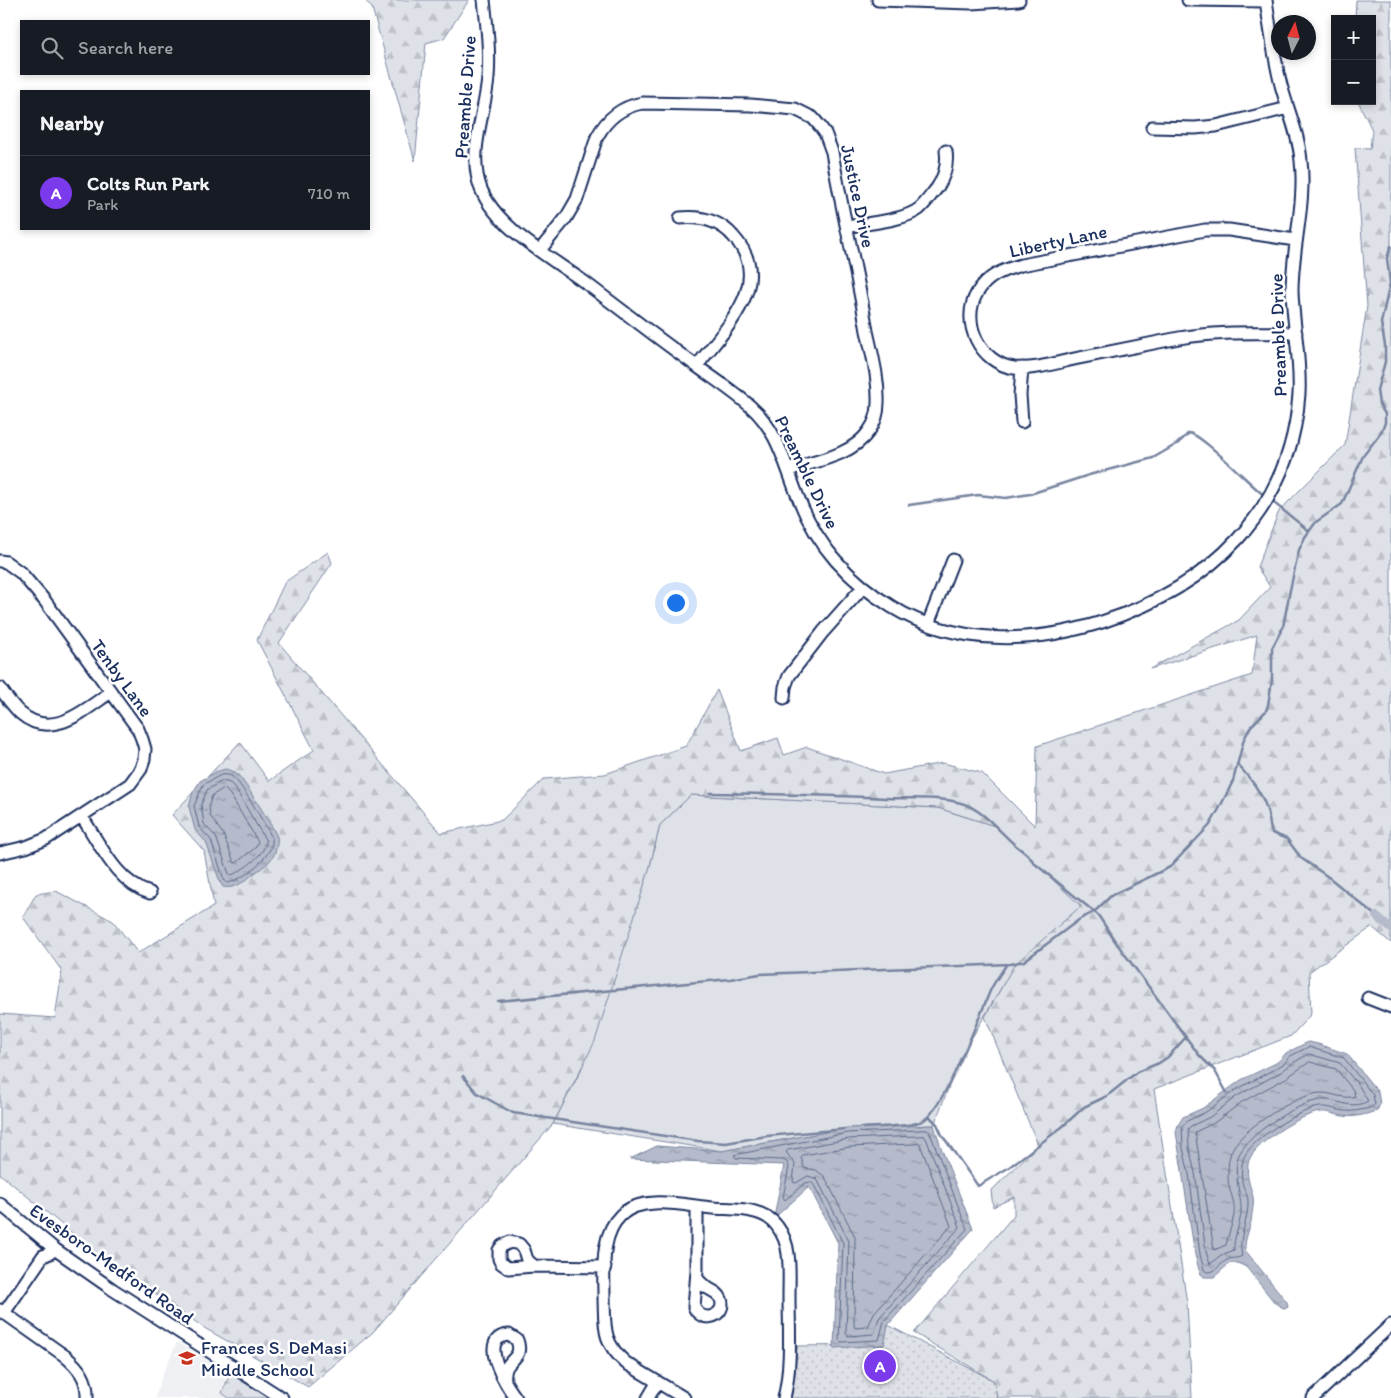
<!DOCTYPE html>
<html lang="en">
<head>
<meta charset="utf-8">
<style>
  body { margin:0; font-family:Itim,sans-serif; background:#20242c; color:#f1f3f6 }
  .controls { position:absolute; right:15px; top:15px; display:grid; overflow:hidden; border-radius:0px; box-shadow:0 2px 8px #0003 }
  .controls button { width:45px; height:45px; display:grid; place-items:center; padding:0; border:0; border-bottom:1px solid #363941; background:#171b24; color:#f1f3f6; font:25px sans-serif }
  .compass { position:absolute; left:1271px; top:15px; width:45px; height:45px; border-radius:50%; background:#171b24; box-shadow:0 2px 8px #0003; rotate:6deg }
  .you { position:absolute; left:675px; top:602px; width:18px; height:18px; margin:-12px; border:4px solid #fff; border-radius:50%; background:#1a73e8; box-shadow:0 0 0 8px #1a73e833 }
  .badge { display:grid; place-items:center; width:32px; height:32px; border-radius:50%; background:#7c3aed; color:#fff; font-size:16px; font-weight:700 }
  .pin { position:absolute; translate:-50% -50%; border:2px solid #fff; box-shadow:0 1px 5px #0006 }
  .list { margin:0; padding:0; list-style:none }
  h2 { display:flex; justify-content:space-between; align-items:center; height:65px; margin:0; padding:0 20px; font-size:21px }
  h2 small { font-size:16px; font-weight:400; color:#9ea1a6 }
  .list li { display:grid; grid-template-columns:32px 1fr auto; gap:15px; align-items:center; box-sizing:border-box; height:75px; padding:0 20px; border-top:1px solid #363941 }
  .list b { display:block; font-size:19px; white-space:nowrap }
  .list p { margin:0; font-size:16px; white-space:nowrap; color:#9ea1a6 }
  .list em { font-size:16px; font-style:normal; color:#9ea1a6 }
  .icon { flex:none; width:28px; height:28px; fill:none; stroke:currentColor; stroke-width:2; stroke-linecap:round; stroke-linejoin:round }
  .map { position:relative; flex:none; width:1391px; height:1398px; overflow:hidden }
  .search { position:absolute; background:#171b24; box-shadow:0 2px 8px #0003; left:20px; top:20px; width:350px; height:55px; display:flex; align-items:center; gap:12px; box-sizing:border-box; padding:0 18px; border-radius:0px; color:#9ea1a6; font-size:19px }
  .panel { position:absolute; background:#171b24; box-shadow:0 2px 8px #0003; left:20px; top:90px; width:350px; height:140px; border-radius:0px }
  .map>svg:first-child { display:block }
  .built { fill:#eff0f4 }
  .green { fill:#dee1e7; stroke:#7c88a2 }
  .forest { fill:url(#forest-firs); stroke:#7c88a2 }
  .park { fill:url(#park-dots); stroke:#7c88a2 }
  .water { fill:url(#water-ripples); stroke:#77839f }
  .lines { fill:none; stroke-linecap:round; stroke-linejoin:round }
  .shore { stroke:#596789; stroke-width:1 }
  .stream { stroke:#77839f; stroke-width:2.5 }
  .canal { stroke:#b5bbca; stroke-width:8 }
  .minor-casing { stroke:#1b2f5e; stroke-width:15 }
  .minor { stroke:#fff; stroke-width:11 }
  .labels { text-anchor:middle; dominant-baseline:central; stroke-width:5; stroke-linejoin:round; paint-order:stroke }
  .street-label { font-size:19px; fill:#1b2f5e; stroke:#fff }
  .poi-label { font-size:19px; fill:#1b2f5e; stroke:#fff; text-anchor:start }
</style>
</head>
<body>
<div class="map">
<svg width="1391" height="1398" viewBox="0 0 1391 1398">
  <defs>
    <pattern id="forest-firs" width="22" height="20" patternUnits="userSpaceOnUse" patternTransform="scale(1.25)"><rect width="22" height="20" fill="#dee1e7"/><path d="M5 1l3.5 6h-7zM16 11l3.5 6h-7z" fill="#bec1c9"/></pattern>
    <pattern id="park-dots" width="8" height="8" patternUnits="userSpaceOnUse" patternTransform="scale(1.25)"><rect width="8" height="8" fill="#dee1e7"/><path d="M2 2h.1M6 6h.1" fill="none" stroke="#bec1c9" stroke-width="1.8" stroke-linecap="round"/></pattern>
    <pattern id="water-ripples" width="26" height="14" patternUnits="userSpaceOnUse" patternTransform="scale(1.25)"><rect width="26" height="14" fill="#b5bbca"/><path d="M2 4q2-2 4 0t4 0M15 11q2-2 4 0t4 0" fill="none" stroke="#9298a7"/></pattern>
  </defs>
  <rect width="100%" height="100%" fill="#fff"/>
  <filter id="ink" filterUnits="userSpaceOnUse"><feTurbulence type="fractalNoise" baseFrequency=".02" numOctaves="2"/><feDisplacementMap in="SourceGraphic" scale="10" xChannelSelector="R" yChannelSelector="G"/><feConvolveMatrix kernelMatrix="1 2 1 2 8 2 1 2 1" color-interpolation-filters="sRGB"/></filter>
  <g filter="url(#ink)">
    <!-- built -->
    <path class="built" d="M177,1342L230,1374L222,1393L229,1398H155L162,1376Z"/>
    <!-- green -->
    <path class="green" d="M691,795L938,808L995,826L1082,906L1014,966L960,1058L934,1125L848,1128L722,1151L553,1124L581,1070L649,870L660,825Z"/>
    <!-- forest -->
    <path class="forest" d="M365,0H469L444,38L426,43L415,161L372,8Z
      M1356,0H1391V943L1372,927L1309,972L1311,1014L1291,1036L1154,1089L1187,1303L1192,1398H997L994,1381L914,1333L1014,1215V1197L993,1207L991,1191L1038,1145L985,1017L1014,965L1081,906L995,826L938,808L691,795L660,825L649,870L595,1041L553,1124L373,1332L308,1387L206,1329L99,1255L0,1174V1014L55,1018L62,971L23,917L36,894L56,891L113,921L138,953L214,906L204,851L172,815L240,742L269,781L314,750L257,640L285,582L328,552L332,563L279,643L441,833L502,820L544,779L605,774L686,746L717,690L741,751L778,738L784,755L807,747L884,774L943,763L982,773L1035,826L1037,746L1252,675L1257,635L1150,669L1239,620L1270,587L1257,567L1279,511L1345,445L1367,306L1355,148L1370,149L1372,130L1358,101H1372V19H1355Z
      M230,1374L269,1398H229L222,1393Z"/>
    <!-- park -->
    <path class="park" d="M888,1325L994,1381L997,1398H791L795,1373L797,1346L883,1345Z"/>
    <!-- water -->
    <path class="water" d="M225,769C230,770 234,772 238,775C245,782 274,828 277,837C278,841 277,845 276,849C274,861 260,869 251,876C243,883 234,889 223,887L220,882L206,842L195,830L189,807L193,792L200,781L216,772Z
      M1308,1042L1318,1044L1347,1054L1378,1092L1380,1104L1377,1111C1367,1114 1354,1118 1343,1116C1336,1115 1328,1111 1321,1112C1303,1113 1250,1145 1248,1164C1246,1178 1250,1184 1253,1197C1254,1202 1253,1208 1252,1213C1252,1226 1244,1238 1245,1250L1287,1302L1288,1307L1285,1309L1275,1303L1246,1267L1238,1263H1230L1214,1277H1204L1200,1273L1195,1255L1176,1132L1178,1125L1183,1117L1203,1108L1241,1080L1276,1063L1281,1059L1286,1053Z
      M934,1125L942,1150L973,1229L888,1325L884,1345L834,1348L838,1243L809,1187L774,1218L784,1165L630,1159L657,1146L722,1151L848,1128Z"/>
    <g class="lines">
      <!-- shore -->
      <path class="shore" d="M221,775C227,774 231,775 235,779C241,784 271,833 272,839C275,855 242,880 228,883L224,880L211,840L199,827L194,806L203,785Z
        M223,781L230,783L235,788L266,841C265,855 244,869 232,875L229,874L216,837L204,824L201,805L207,790Z
        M223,789L226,790L231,796L258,842L255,848L236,863L234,862L223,834L210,816L209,805L212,796Z
        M1309,1047L1344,1058L1373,1095L1375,1104C1372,1108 1370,1108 1365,1109C1359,1110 1353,1112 1346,1111C1338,1111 1329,1106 1320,1107C1301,1109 1248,1140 1243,1160C1241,1168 1241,1178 1243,1186C1245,1191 1248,1195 1248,1201C1249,1220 1237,1238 1242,1256C1238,1259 1232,1257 1227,1260C1219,1264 1216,1273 1207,1272L1204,1270L1200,1254L1189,1174L1183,1148L1182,1127L1187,1121L1206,1112L1234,1091L1278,1067L1285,1063L1289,1057Z
        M1309,1054L1340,1063L1359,1086L1368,1101C1349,1111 1338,1098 1320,1100C1297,1103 1241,1137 1237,1161C1234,1180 1242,1195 1241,1213C1240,1226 1233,1237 1234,1250L1224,1254L1210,1264L1206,1252L1195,1173L1189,1147L1188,1129L1191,1126L1210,1117L1237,1096L1281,1072L1293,1063Z
        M1310,1062L1336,1069L1353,1090L1355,1096C1345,1100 1333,1093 1322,1093C1317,1093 1311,1094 1307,1096C1286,1103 1244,1128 1233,1148C1228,1157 1228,1168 1228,1178C1228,1192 1236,1199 1234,1215C1232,1225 1228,1235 1226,1245L1214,1250L1195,1132L1214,1123L1242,1102L1286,1078Z
        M929,1130L967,1229L884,1321L879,1340L841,1342L839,1340L843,1243L814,1185L811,1182L805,1183L785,1200L783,1197L789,1167L787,1162L783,1160L736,1158L734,1155L848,1133Z
        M924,1136L926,1138L960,1227L879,1318L874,1334L848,1336L846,1333L849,1241L817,1179L808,1176L796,1183L793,1182L795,1164L786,1152L788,1150L849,1139Z
        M920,1144L951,1226L874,1313L868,1327L855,1328L854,1325L855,1237L825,1177L816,1170L804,1168L801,1157L803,1155L850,1147Z"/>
      <!-- stream -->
      <path class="stream" d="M1269,499L1309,531
        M909,505L978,495L1006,498L1030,494L1089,475L1153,458L1177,444L1189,433C1203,435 1250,485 1265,496
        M1237,764C1249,777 1262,792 1267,810C1270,818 1269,826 1272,833L1287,839L1301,858L1331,879L1376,916
        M710,793C769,794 827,795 885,798C910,799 937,796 961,803C981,808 1000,832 1015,845C1022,851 1029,854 1034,863L1098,915L1115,941L1199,1055L1215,1071L1227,1093
        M498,1001L730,979L760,974L1010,964L1024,961L1080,919L1094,912L1112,895L1170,867L1210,825L1219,809L1233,781L1244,739L1251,726L1266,711L1268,705L1272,680V648L1283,627L1290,590L1299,550L1305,537L1316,522L1342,504L1363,456L1380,434L1385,423V414L1379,404L1377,390L1385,362V345L1381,323L1390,283L1387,258L1391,246
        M463,1076L477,1093L513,1113L698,1141L726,1143L767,1136L845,1129
        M929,1116L937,1124L942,1135L978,1186L1008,1168L1062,1127L1084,1107L1107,1096L1137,1072L1159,1063L1168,1057L1186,1037
        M863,1128C879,1126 910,1128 924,1120C943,1109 980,1016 990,991C994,982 1001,973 1006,965"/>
      <!-- canal -->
      <path class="canal" d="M1376,916L1391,929"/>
      <!-- minor casing -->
      <g class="minor-casing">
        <path id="minor" d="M484,0C487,26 490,52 488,78C485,115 467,153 481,189C496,227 551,258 583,281C618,307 652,334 687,359C708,375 731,389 750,406C778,430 785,465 798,497C817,546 848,580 892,607C956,646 1032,644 1102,622C1209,587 1291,512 1299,394C1301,359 1293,325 1292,291C1292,247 1306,204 1301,161C1299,135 1288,111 1281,85C1274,58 1270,28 1266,0
          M878,0L971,3L1019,0
          M1188,0L1266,1
          M1152,127L1195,128L1216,126L1288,108
          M680,218C701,216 719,220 733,236C776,282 725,328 697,366
          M847,227C867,223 903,221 919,209C926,203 931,195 937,188C945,176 948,165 946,151
          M1295,240L1229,230H1205L1021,265C1003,270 987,276 977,293C960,322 980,363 1014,368C1034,370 1056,363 1074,359C1109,352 1144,345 1179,338C1217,331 1257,333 1296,333
          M540,250L566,218L577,199L597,137C607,118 621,107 642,103L751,105L795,109L813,118L819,125L825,133L832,152C842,212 857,271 867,331C872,354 879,379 878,403C878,413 875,423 869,431C852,456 815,461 788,470
          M1022,422L1020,395L1022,368
          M0,561L6,562L21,573L45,601L138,729L142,739L145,749L144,759L141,769L130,784L46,839L26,847L0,853
          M928,624L953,560
          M0,688C6,697 13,706 20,713C52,741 84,710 111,692
          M784,698L785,687L789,676L823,632L863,587
          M82,817C100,844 117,883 150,893
          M1368,998L1391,1007
          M0,1204L56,1250L112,1289L282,1398
          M697,1207V1271L694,1307C702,1325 727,1316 721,1299C717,1289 705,1291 697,1278
          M534,1266L527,1260L524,1250L519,1244L510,1242L502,1246L499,1250V1259L501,1263L508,1268L534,1266L605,1267
          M0,1310L65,1356C79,1368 88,1379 87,1398
          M4,1313L43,1256L50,1253L54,1248
          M505,1380C502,1357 525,1362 517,1340L509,1335C476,1337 506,1386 516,1398
          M648,1398L657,1383
          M684,1398L626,1363C602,1342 605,1327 604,1298C604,1270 600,1235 621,1215C642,1194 687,1206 713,1208C727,1209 742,1208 755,1212C763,1214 772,1219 777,1226C783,1234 787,1244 788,1254C790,1268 789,1282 789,1296C789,1329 792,1365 784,1398
          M1313,1398L1391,1325"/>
      </g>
      <!-- minor -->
      <use href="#minor" class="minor"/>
    </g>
  </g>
  <!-- icons -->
  <defs>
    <g id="school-bare" transform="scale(1.35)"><path d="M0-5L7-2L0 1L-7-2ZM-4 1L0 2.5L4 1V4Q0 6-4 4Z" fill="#c8321e" stroke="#fff" stroke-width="2.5" paint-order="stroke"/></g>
  </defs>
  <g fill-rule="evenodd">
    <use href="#school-bare" x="187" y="1358"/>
  </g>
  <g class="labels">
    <!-- street labels -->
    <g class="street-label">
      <text transform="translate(465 97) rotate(-86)">Preamble Drive</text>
      <text transform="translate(858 196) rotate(78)">Justice Drive</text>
      <text transform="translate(1058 241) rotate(-12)">Liberty Lane</text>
      <text transform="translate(1278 335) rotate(-92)">Preamble Drive</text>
      <text transform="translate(807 472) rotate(64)">Preamble Drive</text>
      <text transform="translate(122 678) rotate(54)">Tenby Lane</text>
      <text transform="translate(112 1264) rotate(35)">Evesboro-Medford Road</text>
    </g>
    <!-- poi labels -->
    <g class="poi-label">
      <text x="201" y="1347">Frances S. DeMasi<tspan x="201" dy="22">Middle School</tspan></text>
    </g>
  </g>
</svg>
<div class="controls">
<button>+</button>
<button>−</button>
</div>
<svg class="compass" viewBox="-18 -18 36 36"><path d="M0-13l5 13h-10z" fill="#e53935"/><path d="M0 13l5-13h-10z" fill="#9ea1a6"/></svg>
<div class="you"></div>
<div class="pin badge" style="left:880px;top:1366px">A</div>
<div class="search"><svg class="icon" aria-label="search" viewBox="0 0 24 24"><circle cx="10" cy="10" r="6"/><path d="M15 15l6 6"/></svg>Search here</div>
<section class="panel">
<h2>Nearby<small></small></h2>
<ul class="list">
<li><span class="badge">A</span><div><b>Colts Run Park</b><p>Park</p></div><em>710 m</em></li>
</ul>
</section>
</div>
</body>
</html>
